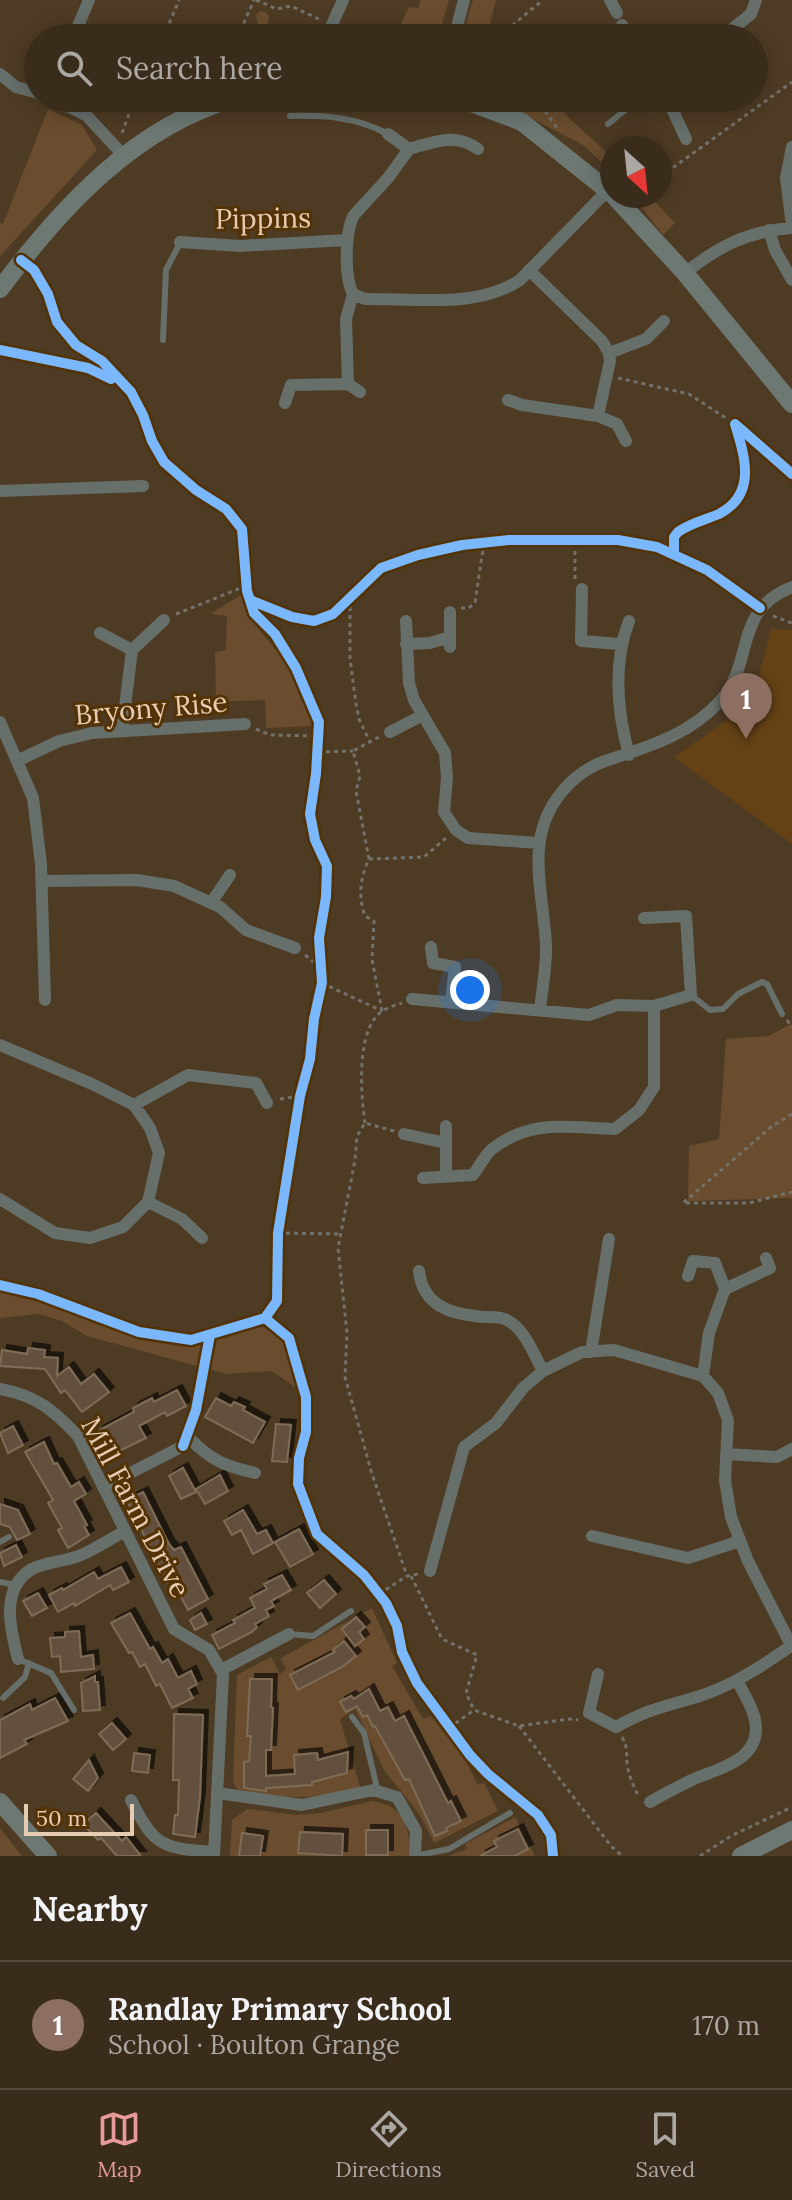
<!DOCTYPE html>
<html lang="en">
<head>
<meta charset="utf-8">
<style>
  body { margin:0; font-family:Lora,serif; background:#413424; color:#f1f3f6 }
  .compass { position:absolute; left:600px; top:136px; width:72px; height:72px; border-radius:50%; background:#3a2c1b; box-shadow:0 4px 20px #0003; rotate:153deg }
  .scale { position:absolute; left:24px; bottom:20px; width:110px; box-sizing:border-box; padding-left:8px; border:4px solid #e6ccb2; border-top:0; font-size:22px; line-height:28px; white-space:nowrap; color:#e6ccb2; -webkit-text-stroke:6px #533205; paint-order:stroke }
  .you { position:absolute; left:470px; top:990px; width:28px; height:28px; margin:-20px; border:6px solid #fff; border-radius:50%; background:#1a73e8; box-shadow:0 0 0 12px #1a73e833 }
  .badge { display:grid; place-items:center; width:52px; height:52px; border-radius:50%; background:#e69b98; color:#fff; font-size:26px; font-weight:700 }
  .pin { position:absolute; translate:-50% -66px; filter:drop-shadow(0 2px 4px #0008) }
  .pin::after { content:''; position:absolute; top:42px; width:28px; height:24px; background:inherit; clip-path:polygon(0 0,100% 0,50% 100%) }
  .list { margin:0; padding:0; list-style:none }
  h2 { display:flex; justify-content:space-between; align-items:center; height:104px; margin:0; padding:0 32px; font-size:34px }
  h2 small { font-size:26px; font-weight:400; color:#aba7a3 }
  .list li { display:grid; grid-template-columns:52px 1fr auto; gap:24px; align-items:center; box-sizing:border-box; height:128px; padding:0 32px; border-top:2px solid #54483a }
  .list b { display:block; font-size:30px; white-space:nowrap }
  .list p { margin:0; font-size:26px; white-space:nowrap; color:#aba7a3 }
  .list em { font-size:26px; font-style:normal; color:#aba7a3 }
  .icon { flex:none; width:44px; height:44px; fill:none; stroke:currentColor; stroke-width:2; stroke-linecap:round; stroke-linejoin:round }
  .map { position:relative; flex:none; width:792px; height:1856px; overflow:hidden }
  .search { position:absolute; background:#3a2c1b; box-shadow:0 4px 20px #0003; left:24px; right:24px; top:24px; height:88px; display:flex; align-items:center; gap:20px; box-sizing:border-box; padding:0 28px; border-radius:44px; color:#aba7a3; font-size:30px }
  .sheet { height:232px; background:#3a2c1b }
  nav { display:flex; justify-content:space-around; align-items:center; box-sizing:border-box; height:112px; border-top:2px solid #54483a; background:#3a2c1b; font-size:22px; color:#aba7a3 }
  nav a { display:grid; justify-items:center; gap:4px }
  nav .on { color:#e69b98 }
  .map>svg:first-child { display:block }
  .built { fill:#654215 }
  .green { fill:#6a4d2e }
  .building { fill:#62503c; stroke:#7e6c57; stroke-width:2; filter:url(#shadow) }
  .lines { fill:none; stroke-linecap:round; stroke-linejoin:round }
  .path { stroke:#72726a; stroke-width:3; stroke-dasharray:4 4; stroke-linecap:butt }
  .lane { stroke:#676f6b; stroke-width:6 }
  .street { stroke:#676f6b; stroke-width:12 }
  .secondary { stroke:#6d7873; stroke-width:18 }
  .cycleway-casing { stroke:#533205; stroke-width:15 }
  .cycleway { stroke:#7ab7fb; stroke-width:10 }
  .labels { text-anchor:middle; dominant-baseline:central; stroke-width:6; stroke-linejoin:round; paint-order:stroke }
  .street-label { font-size:28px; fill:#e6ccb2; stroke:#533205 }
</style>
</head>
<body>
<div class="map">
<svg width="792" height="1856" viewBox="0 0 792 1856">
  <defs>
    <filter id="shadow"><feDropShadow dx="5" dy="-5" stdDeviation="0" flood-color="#0009"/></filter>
  </defs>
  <rect width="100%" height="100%" fill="#4e3b24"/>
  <!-- built -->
  <path class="built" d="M771,629L792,630V844L674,757L726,721L759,678Z"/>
  <!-- green -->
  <path class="green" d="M421,0H449L438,38H394L409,7L418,8Z
    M473,0H496L490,23L502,38H462Z
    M260,11L266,12L269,16L265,38H242L244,29L258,24L256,15Z
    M485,98H552L569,118L612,157V172L583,145L525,115Z
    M48,109L82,125L97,150L0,256V223L3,224Z
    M633,196H650L675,223L663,235Z
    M241,595C251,628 268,636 285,663C298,682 304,705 313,726L266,728L265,700L216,702L215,652L226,650L227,616L210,614Z
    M792,1024V1198L688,1201L689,1146L719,1139L726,1039L768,1036Z
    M0,1292C55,1299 91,1322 141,1337C156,1341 174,1342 190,1343C216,1345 256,1319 273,1330C286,1338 295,1376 301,1391L272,1371L226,1374L87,1336L62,1321L39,1314L0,1318Z
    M372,1608L397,1663L392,1666L423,1719L431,1716L464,1758L478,1785L484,1783L498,1811L434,1843L420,1815L384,1770L355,1709L340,1719L360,1787C310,1801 289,1798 239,1792L233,1782L237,1675L271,1657L280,1674L286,1670L281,1658Z
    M373,1801C406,1807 409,1827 411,1856H230L232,1820L247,1809L296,1815L321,1813Z
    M515,1817L535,1856H448L467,1849L465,1844Z
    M0,1828L22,1856H0Z"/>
  <!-- building -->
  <path class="building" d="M28,1348L45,1350L44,1357L58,1358L57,1376L69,1367L81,1384L94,1374L109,1392L82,1412L65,1390L61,1393L45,1369L0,1366L2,1350L27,1354Z
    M177,1390L186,1406L167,1416L165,1412L139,1426L146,1438L111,1455L98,1431L134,1412L133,1408L152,1398L154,1402Z
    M216,1398L231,1406L234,1402L245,1407L243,1410L265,1422L253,1443L205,1417Z
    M276,1424L291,1425L287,1462L272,1461Z
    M13,1426L23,1445L8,1453L0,1433Z
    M44,1442L54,1464L57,1463L71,1487L79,1482L86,1494L74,1501L87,1525L84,1526L89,1535L68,1548L58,1530L62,1528L48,1503L53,1500L25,1452Z
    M183,1468L196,1492L181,1499L169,1476Z
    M220,1475L228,1491L205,1504L196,1489Z
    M143,1492L169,1544L174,1550L181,1547L208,1599L188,1610L172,1580L167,1583L127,1500Z
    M0,1504L18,1510L30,1534L17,1540L10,1527L0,1524Z
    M243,1510L257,1534L266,1530L273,1543L253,1554L241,1530L232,1535L224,1521Z
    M299,1529L313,1554L290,1567L275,1542Z
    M16,1545L22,1557L4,1566L0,1553Z
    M121,1567L129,1582L113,1590L110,1585L75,1606L74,1603L58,1612L49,1595L62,1588L63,1590L94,1572L98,1579Z
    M282,1575L291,1590L271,1601L274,1606L266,1610L269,1616L255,1624L257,1627L252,1632L219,1649L212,1635L235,1623L233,1620L255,1608L250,1598L267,1589L264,1584Z
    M324,1580L336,1594L320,1608L307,1593Z
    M38,1593L47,1608L32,1616L23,1601Z
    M130,1613L150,1649L153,1647L162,1663L168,1659L178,1678L191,1671L197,1684L188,1689L193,1698L172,1708L160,1684L156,1686L145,1664L140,1667L132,1652L129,1653L111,1623Z
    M201,1613L207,1624L195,1630L190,1620Z
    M356,1617L365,1627L359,1632L364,1639L355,1646L342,1629Z
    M79,1631L81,1657L93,1655L94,1669L61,1672L60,1656L52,1657L50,1638L65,1637V1632Z
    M344,1641L356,1656L342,1667L298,1690L290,1675L335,1652L333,1650Z
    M95,1676V1682H98L100,1710L83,1711L81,1683Z
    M250,1679H272L271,1707L273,1708L271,1750H266V1776L295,1774L294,1755L317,1753L318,1760L348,1752L347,1773L312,1782V1785L266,1788V1791L244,1788V1762L249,1761L251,1736H247Z
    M369,1689L380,1711L388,1707L395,1721L404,1716L448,1803L451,1801L461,1821L446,1828L447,1831L435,1836L409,1779L405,1780L375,1726L373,1727L367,1715L363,1717L357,1706L346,1712L340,1702L351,1696L354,1699Z
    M55,1698L68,1721L24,1740L27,1744L0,1758V1720L30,1704L32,1710Z
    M174,1714L203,1715L200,1797L195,1837L173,1834L175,1815H178L179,1780H173Z
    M112,1723L126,1739L113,1750L99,1734Z
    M134,1753L150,1755L148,1773L132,1771Z
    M89,1760L98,1778L88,1791L73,1779Z
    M96,1813L122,1841L126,1837L141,1856H117L101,1838L98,1840L83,1824Z
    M518,1829L528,1849L515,1856H480L497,1847L494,1841Z
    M366,1830H388V1855H366Z
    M300,1832L343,1834L342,1856L298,1853Z
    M242,1833L263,1836L260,1856H239Z"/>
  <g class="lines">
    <!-- path -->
    <path class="path" d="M256,0L277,9L291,6L321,20
      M163,38L179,0
      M237,38L254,0
      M502,38L515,23L543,0
      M536,98L557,128
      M122,133L135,98
      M660,177L792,82
      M618,378L689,394L735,424
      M575,579V540
      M350,599V659L356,704L359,719L370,742
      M461,608H469L475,602L484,543
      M176,614L246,586
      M773,616L792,623
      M256,729L270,735L319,736
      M318,752L353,751
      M369,859L356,791L360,776L353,751L379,737
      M305,955L321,968
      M322,983L382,1011
      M382,1011L372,959L374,921L365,916C358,897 360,878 369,859L424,857L446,838
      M787,1020L792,1027
      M280,1099L300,1096
      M792,1114L771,1127L683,1203H749L792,1192
      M365,1123C361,1096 357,1041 375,1018C381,1009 393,1006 402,1003
      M394,1131L365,1123L357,1136L355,1160L338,1248L347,1333L345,1377L372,1474L407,1576L418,1574
      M278,1233L341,1234
      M411,1576L442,1639L477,1655L466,1693L474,1710
      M379,1594L407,1576
      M519,1726L611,1846L622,1856
      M449,1728L474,1710L519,1726L569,1719L578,1720
      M622,1737C628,1747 626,1752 627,1764C629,1776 633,1786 639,1797
      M700,1856L731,1836L792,1807"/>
    <!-- lane -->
    <path class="lane" d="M290,116C325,115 356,117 388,134
      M608,124L640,98
      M163,340L166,270L180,243
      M691,995L710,1010L723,1009L738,994L762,982L767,984L782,1014
      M0,1542L9,1537
      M0,1582L16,1585
      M289,1634L313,1636L351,1611
      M18,1659L51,1673L74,1710
      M3,1698L25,1677L29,1663
      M352,1717L364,1733L378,1792
      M415,1856L449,1849L510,1813"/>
    <!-- street -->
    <path class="street" d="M610,0L617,13
      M622,25L629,38
      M73,38L89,0
      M326,38L343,0
      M454,38L464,0
      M721,38L751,14L756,0
      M0,74L16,87L38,93
      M52,98L87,116L124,156
      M667,98L686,139
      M388,134L409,149C435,142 455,132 478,149
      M792,147L786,178L792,226
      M769,230L775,250L792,280
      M180,242L240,246L347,240
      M685,273C719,246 748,231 792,228
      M353,294L365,299C414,298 477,309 520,280L608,190
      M353,294C344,277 345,231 354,215L388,178L409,149
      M609,353L646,339L664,321
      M348,384L346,319L353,294
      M508,400L522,405L598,416L610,361L609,353L602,341L529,270
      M285,403L291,385L348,384L360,392
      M598,416L617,424L626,441
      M0,491L143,486
      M582,589L581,641L620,644
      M406,621L409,683L414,700L445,753L447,778L444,812L456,830L468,838L538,843
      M100,633L132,650
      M406,644L430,643L450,637
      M450,647V612
      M0,722L33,798L41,864L45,1000
      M122,731L132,650L164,620
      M390,732L421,716
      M629,755C617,711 613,663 629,621
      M19,760L59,741L92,733L245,724
      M42,881L137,880L174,886L220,907L246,930L295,948
      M211,903L230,875
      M431,947L433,963L455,967L451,1001
      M412,999L589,1015L617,1005L654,1006L691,995L686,916L644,918
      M540,1010C542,989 547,965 546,944C543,891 524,838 561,793C573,778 588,767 605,761C648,747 690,735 721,700C755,661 733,610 792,587
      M0,1045L92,1084L134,1105L150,1128L159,1153L148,1202L123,1227L90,1238L55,1233L0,1199
      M134,1105L188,1075L256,1083L267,1103
      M446,1126V1177
      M404,1134L446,1143
      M423,1178L473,1175C479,1167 485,1155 492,1149C532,1118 570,1128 615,1129L639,1110L654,1087V1006
      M148,1202L182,1219L202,1238
      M419,1271C423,1306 450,1314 483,1317C490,1317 501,1316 507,1320C525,1329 534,1355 543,1371
      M688,1276L693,1261L715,1263L725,1289L709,1333L703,1376
      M725,1289L770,1268L766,1258
      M591,1352L609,1239
      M0,1389C37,1396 52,1409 78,1436L174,1629L209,1650L223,1674L214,1856
      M726,1454L777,1457L792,1449
      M103,1487L183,1446L190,1439C212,1461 225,1466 255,1473
      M592,1536L688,1558L740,1541
      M430,1571L464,1447L496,1423L523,1388L543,1371L582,1352L614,1350L703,1376L718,1393L728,1420L725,1480L731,1517L748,1561L792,1647
      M18,1659C10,1628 0,1588 32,1569C47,1561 65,1562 81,1555C96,1549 110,1539 125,1531
      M221,1670L289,1634
      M598,1674L589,1713L616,1727C646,1710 665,1706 697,1697C732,1686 762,1666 791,1646
      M217,1793L302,1805L373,1790L397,1797L416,1831L415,1856
      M131,1800C155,1847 162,1848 214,1852
      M650,1802C664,1794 679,1786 694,1779C720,1768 763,1759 755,1720C753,1707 743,1693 737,1680"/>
    <!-- secondary -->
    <path class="secondary" d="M458,98L522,122L612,194
      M614,196L685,273L792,404
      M0,289C61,208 135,126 235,98
      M0,1802L48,1856
      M741,1856L792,1830"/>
    <!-- cycleway casing -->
    <g class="cycleway-casing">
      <path id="cycleway" d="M21,260L34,270L48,294L57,322L76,345L102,361L131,392L143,415L152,441L164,462L196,490L226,509L242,529L247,591L254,613L275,634L296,668L319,722L316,774L310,814L315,840L327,866L326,897L319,938L322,983L314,1019L310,1059L300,1096L278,1233L277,1301L265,1318L289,1338L306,1397V1432L299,1458L298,1484L317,1534L364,1575L386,1603L397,1626L402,1652L417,1683L470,1755L488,1774L538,1815L551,1835L553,1856
        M0,350L88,368L111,379
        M674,555V537L678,532C690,523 705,520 719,514C757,494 745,457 735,424L792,474
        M250,600L292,617L314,621L333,614L381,568L418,555L462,545L509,540H618L657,547L707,570L760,608
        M0,1285L38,1294L139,1332L191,1340L265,1318
        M183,1446L196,1410L210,1335"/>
    </g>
    <!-- cycleway -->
    <use href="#cycleway" class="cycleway"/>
  </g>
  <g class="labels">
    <!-- street labels -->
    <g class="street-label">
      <text transform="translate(263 218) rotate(-1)">Pippins</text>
      <text transform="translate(151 708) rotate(-5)">Bryony Rise</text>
      <text transform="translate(136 1507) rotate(62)">Mill Farm Drive</text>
    </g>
  </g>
</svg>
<svg class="compass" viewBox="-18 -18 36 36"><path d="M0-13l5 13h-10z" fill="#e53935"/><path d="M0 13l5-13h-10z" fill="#aba7a3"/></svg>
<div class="scale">50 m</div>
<div class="you"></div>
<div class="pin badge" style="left:746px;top:739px;background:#8d6e63">1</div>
<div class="search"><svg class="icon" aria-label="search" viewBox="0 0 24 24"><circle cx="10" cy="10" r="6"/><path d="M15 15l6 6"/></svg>Search here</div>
</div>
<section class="sheet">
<h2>Nearby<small></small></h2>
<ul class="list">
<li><span class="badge" style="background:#8d6e63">1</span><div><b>Randlay Primary School</b><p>School · Boulton Grange</p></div><em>170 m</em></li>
</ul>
</section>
<nav>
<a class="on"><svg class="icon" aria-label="map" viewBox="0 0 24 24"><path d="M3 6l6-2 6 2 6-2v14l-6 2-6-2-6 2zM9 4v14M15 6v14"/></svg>Map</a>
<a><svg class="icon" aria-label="directions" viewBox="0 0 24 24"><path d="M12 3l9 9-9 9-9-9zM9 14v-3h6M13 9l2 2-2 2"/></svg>Directions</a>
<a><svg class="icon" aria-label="saved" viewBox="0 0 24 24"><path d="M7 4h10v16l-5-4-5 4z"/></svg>Saved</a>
</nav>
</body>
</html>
